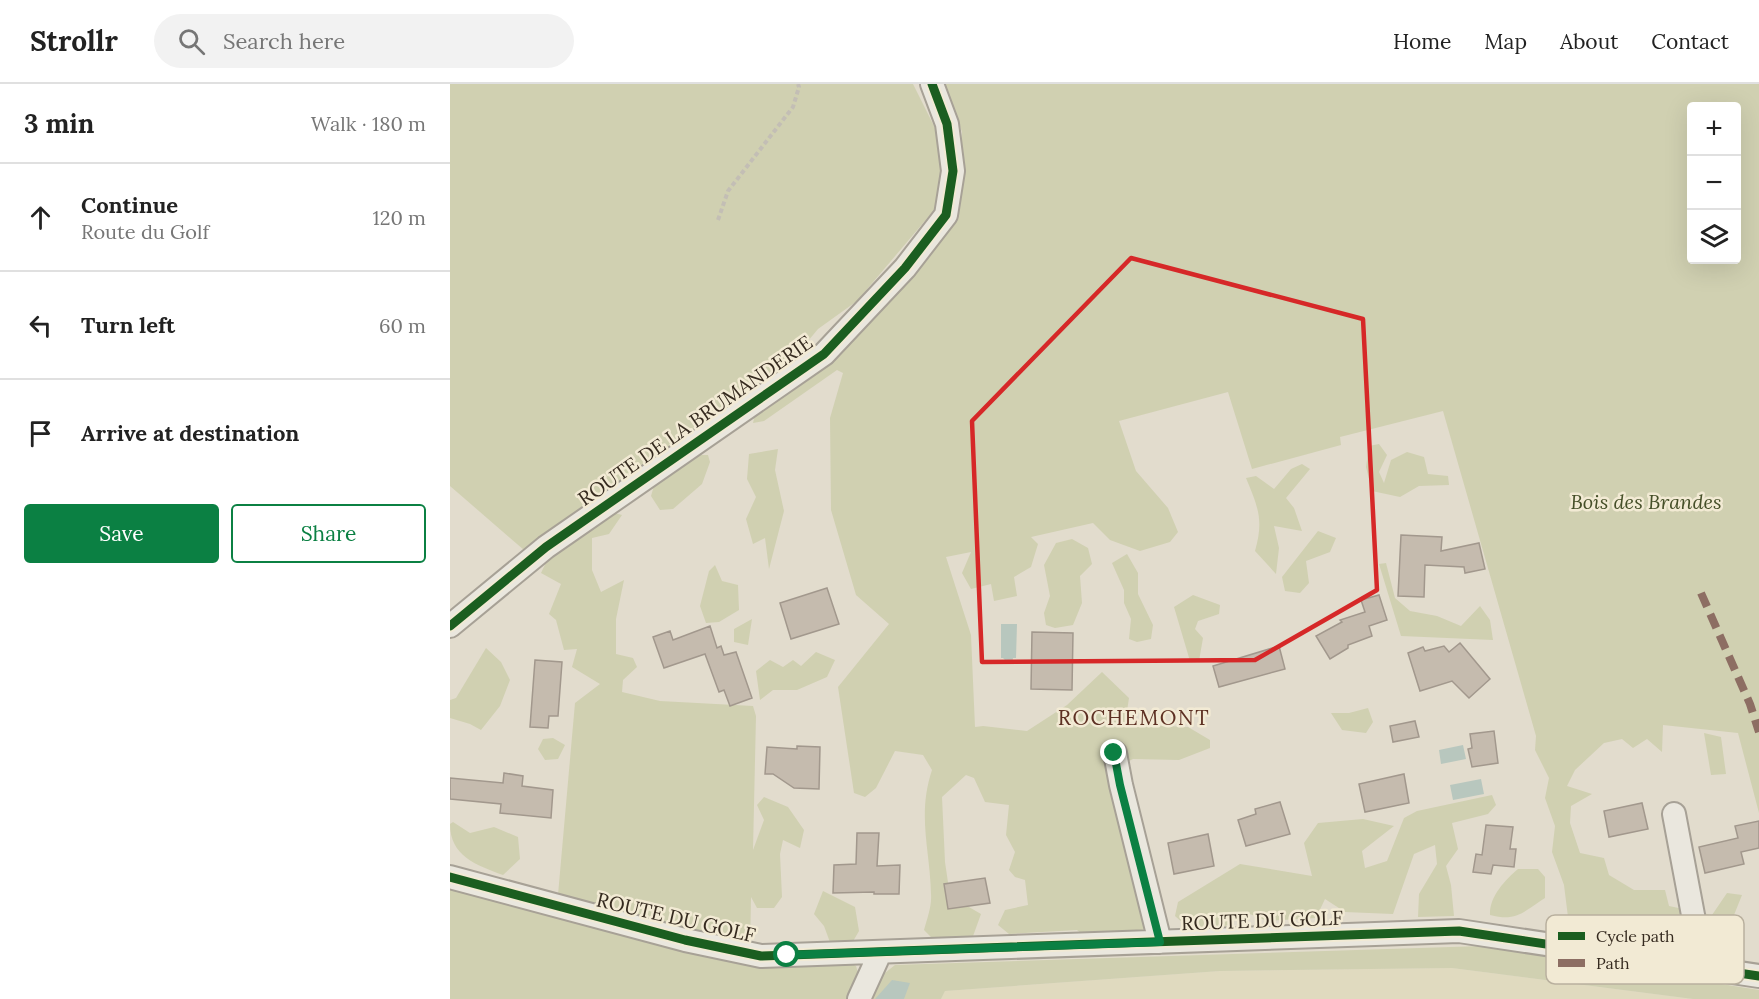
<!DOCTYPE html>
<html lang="en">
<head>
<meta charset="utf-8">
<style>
  body { margin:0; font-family:Lora,serif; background:#f2f2f2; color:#222 }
  .controls { position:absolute; right:18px; top:18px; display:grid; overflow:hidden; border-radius:6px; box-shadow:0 6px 24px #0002 }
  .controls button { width:54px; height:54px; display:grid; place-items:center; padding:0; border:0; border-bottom:2px solid #e0e0e0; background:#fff; color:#222; font:30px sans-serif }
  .stop { position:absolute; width:18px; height:18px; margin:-14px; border:4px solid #0b8043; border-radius:50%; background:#fff }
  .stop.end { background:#0b8043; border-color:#fff; box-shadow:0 2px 6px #0008 }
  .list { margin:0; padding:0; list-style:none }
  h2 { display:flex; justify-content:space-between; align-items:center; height:78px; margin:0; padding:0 24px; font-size:26px }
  h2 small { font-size:20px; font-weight:400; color:#767676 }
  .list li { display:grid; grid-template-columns:39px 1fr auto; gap:18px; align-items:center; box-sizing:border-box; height:108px; padding:0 24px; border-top:2px solid #e0e0e0 }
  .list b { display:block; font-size:22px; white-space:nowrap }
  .list p { margin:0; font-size:20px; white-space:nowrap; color:#767676 }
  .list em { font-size:20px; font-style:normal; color:#767676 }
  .actions { display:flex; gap:12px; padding:18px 24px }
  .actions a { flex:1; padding:14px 0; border:2px solid #0b8043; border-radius:6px; text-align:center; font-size:21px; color:#0b8043 }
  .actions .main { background:#0b8043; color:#fff }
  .icon { flex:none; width:33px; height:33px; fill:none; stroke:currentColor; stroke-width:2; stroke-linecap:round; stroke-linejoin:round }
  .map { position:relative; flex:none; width:1309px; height:915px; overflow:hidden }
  header { display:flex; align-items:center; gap:36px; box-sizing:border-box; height:84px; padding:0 30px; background:#fff; border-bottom:2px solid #e0e0e0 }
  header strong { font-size:28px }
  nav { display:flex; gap:33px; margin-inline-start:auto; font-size:21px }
  .search { width:420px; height:54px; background:#f2f2f2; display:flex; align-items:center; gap:15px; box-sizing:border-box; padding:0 21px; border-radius:33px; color:#767676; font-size:22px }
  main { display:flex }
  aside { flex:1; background:#fff }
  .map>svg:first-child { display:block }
  .farmland { fill:#e0dabf }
  .green { fill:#d0d0b1; fill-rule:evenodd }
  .water { fill:#b8c7be }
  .building { fill:#c5bbae; stroke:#a2988d; stroke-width:1.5 }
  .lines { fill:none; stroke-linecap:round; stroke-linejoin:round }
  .minor-casing { stroke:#a7a196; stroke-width:26 }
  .path { stroke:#c3beb5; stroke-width:4; stroke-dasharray:4.5 3; stroke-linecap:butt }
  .minor { stroke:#eae7de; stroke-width:22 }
  .quiet { stroke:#8d6e63; stroke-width:8; stroke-dasharray:15 8; stroke-linecap:butt }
  .cycleway-casing { stroke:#f2ead4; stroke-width:13 }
  .cycleway { stroke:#1b5e20; stroke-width:9 }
  .route { stroke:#0b8043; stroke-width:8 }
  .marked { fill:none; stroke:#d62828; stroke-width:4.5; stroke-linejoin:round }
  .labels { text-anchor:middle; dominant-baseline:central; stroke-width:5; stroke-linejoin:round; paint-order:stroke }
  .street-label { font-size:20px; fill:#352a1f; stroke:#f2ead4 }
  .park-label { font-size:20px; font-style:italic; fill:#454f28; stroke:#f2ead4 }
  .neighbourhood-label { font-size:21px; letter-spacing:1.5px; fill:#5d3023; stroke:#f2ead4 }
  .key { fill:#f2ead4; stroke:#b9b09e; stroke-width:1.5 }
  .key-label { font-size:16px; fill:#352a1f }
</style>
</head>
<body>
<header>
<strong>Strollr</strong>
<div class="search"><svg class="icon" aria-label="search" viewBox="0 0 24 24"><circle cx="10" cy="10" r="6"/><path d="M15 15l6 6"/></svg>Search here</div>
<nav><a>Home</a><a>Map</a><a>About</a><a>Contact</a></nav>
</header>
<main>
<aside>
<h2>3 min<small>Walk · 180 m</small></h2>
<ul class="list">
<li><svg class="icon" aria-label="ahead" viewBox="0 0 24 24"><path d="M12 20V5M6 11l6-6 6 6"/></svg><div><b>Continue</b><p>Route du Golf</p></div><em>120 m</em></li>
<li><svg class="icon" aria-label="left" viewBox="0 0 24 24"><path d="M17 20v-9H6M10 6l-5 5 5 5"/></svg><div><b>Turn left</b></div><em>60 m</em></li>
<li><svg class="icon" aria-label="arrive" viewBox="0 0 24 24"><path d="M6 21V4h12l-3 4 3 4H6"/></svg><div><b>Arrive at destination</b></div></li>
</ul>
<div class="actions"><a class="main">Save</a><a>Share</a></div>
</aside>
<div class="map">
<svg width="1309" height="915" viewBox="0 0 1309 915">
  <rect width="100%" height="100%" fill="#e2dccd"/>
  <!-- farmland -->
  <path class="farmland" d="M1002,884L1243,915H491L495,907L770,887Z"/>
  <!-- green -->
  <path class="green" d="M0,0H463L485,44L492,93L485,125L407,217L368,245L333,287L172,401L74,466L0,402Z
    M495,0H1309V729L1288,649L1213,641L1212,668L1197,655L1183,664L1172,655L1154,659L1125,686L1117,702L1142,710L1121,722L1120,739L1130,769L1154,774L1159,791L1184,806H1215L1219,822L1262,831L1277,809L1292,811L1270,866L1119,841L1114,801L1102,768L1105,742L1095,714L1099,694L1085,666L1086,652L993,327L890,353L891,361L802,385L778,308L669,337L686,387L718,424L728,448L720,458L690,467L660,456L643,439L581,453L588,460L581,483L564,493L567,512L544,517L541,500L521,505L512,489L521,468L496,473L521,551L525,643L533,642L577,647L617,621L652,588L679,614L675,640L738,643L760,656V664L729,676L683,675L658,687L711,809L697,842L684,853L637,854L627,846L559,850L548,841L555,826L578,821L575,796L565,793L559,786L565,768L556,751L559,721L535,718L524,694L516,691L492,713L495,778L500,812L531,830L522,855L487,859L474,846C477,835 482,822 481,810C480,765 467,731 482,686L473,671L445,667L426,704L415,713L404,709L388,603L439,540L406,511L381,426L380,334L393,289L387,286L314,337L303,339L306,326L481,141L508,92L512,48ZM1242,22H1286V176H1242Z
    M929,360L937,371L929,388L934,399L941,376L957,368L974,373L978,390L998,392L999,401L969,402L950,413L922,407L916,383L919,362Z
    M328,365L325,386L334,427L319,485L315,454L303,460L296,435L306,413L297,395L299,370Z
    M238,371H258L260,378L252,400L223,425L210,426L201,412L205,398Z
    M852,380L860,385L836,414L844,424L852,447L824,442L829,464L826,490L805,467C814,436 808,423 796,394L806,392L824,405L841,385Z
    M157,427L172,431L159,450L142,454V486L151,508L174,496L166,535V570L183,574L187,583L173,596L172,608L210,617L303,622L306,632L303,766L314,736L307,721L314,713L338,723L354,746L350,764L333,756L330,770L332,813L324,824H307L301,813L300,870L395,877L406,882L410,895L400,915H0V793L107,822L125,619L150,600L122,583L127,565L114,566L106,536L99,530L111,500L91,489L101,468Z
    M868,447L886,454L880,468L856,477L859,499L850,509L835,507L832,493Z
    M622,455L638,464L642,480L630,492L632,519L623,541L605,544L596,541L594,529L600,512L594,481L606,459Z
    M677,470L688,489V510L703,541L701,555L687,558L679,555L681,535L674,519V506L662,479Z
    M936,479L945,514L960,527L987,532L1011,542L1030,522L1040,536L1043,556L951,552L929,480Z
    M265,481L272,497L288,501L289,526L269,538L256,539L250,522L259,487Z
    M743,511L770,521L769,530L748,537L745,545L753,554L749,577H740L724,523Z
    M302,535L298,561L284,558V545Z
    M36,564L51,578L60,596L50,622L31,646L20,640L0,634V616L6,614Z
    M366,568L385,576L377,593L347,606H323L310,616L306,587L320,576L333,583L343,576L351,582Z
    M918,624L923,638L916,649L892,646L881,629H899Z
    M1254,649L1271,653L1276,690L1261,691Z
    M103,654L115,661L108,675L95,676L88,665L93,655Z
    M1042,711L1046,721L1038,730L1002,739L1008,765L996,782L1001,801L1004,832L968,833L969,810L987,780L985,761L964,770L943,830L895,828L875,815L866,834L817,837L795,828C768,850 753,858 725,832L728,818L790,780L862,792L854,759L868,739L913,735L944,742L912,767L915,784L937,777L954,734L967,727Z
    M3,738L20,749L44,743L68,753L70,775L53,791C26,781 0,772 0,740Z
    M1068,785H1088L1095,793V814C1073,828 1067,838 1040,831C1039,813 1055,796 1068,785Z
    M373,807L405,823L409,847L402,859L381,861L374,842L364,830Z
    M1032,862L1309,906V915H1243L1002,884L770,887L495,907L491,915H418L416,904L445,881Z"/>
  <!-- water -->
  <path class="water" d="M551,540H567L566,574H563L562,579H558L553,574H551Z
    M1013,661L1016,675L991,680L989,666Z
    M1031,695L1034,710L1003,716L1000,701Z
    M442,896L460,899L454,915H425Z"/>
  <!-- building -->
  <path class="building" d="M951,451L992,453L991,467L1029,459L1035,485L1015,489L1014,483L975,481L974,513L948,512Z
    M377,504L389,540L341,555L330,519Z
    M929,511L937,536L919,542L922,552L898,561V564L880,575L866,552L892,538L890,536L915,528L911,516Z
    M260,542L267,564L271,562L274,571L286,568L302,614L280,622L274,606L269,608L255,570L214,584L203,553L220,547L223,556Z
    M582,548L623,549L622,606L581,605Z
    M1010,559L1040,595L1019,614L1002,597L970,607L958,569L973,563L975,567L994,562L999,568Z
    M829,562L835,585L769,603L763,582Z
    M85,576L112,578L108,632H99L98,644L80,643Z
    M965,637L969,653L943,658L940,642Z
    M1044,647L1048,679L1022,683L1018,665L1022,664L1020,650Z
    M347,662L370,663L369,705L344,704L323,690H315L317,663L347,665Z
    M54,689L73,692L72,702L103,706L101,734L50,729L51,720L0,715V694L53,699Z
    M954,690L959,719L915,728L909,700Z
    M830,718L840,750L796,762L788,736L806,730L805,725Z
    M1192,719L1198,745L1159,753L1154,727Z
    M1309,737V764L1291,768L1294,780L1255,789L1249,763L1288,754L1285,742Z
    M1036,741L1063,743L1060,765H1066L1064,783L1043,781L1041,790L1023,788L1026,770L1032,771Z
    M407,749H429L427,782L450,781L449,810H424V808L383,809L384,781L406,780Z
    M758,750L764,782L724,790L718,759Z
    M535,794L540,819L498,825L494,800Z"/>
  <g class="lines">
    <!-- minor casing -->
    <g class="minor-casing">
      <path id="minor" d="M0,542L96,463L374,270L455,184L496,131L503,87L497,40L482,0
        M665,669L671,701L710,858
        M1224,730L1253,884
        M0,793L235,856L311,872L1009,847L1309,892
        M409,915L430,869"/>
    </g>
    <!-- path -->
    <path class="path" d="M268,136L278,107L343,23L349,3L348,0"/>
    <!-- minor -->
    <use href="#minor" class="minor"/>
    <!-- quiet -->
    <path class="quiet" d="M1251,509L1300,620L1309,648"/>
    <!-- cycleway casing -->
    <g class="cycleway-casing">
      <path id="cycleway" d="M0,542L96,463L374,270L455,184L496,131L503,87L497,40L482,0
        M0,793L235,856L311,872L1009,847L1309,892"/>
    </g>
    <!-- cycleway -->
    <use href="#cycleway" class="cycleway"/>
  </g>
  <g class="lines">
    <!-- route -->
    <path class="route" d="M337,871L710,858L670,701L664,669"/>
  </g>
  <!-- marked area -->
  <path class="marked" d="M681,174L913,235L927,506L805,576L532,578L522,337Z"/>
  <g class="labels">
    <!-- street labels -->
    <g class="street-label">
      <text transform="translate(245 336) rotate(-35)">ROUTE DE LA BRUMANDERIE</text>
      <text transform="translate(226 833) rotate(13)">ROUTE DU GOLF</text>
      <text transform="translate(812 836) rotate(-2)">ROUTE DU GOLF</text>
    </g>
    <!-- park labels -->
    <g class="park-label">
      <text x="1196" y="417">Bois des Brandes</text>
    </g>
    <!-- neighbourhood labels -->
    <g class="neighbourhood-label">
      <text x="684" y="633">ROCHEMONT</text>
    </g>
  </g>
  <!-- legend -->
  <rect x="1096" y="831" width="198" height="69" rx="9" class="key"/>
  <rect x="1108" y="848" width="27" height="8" fill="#1b5e20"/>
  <rect x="1108" y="875" width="27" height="8" fill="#8d6e63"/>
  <g class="key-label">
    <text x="1146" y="858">Cycle path</text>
    <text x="1146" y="885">Path</text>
  </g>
</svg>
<div class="controls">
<button>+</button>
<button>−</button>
<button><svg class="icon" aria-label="layers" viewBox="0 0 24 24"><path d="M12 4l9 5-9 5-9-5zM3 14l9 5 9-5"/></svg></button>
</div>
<div class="stop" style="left:337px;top:871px"></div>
<div class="stop end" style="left:664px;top:669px"></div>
</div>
</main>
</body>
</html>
